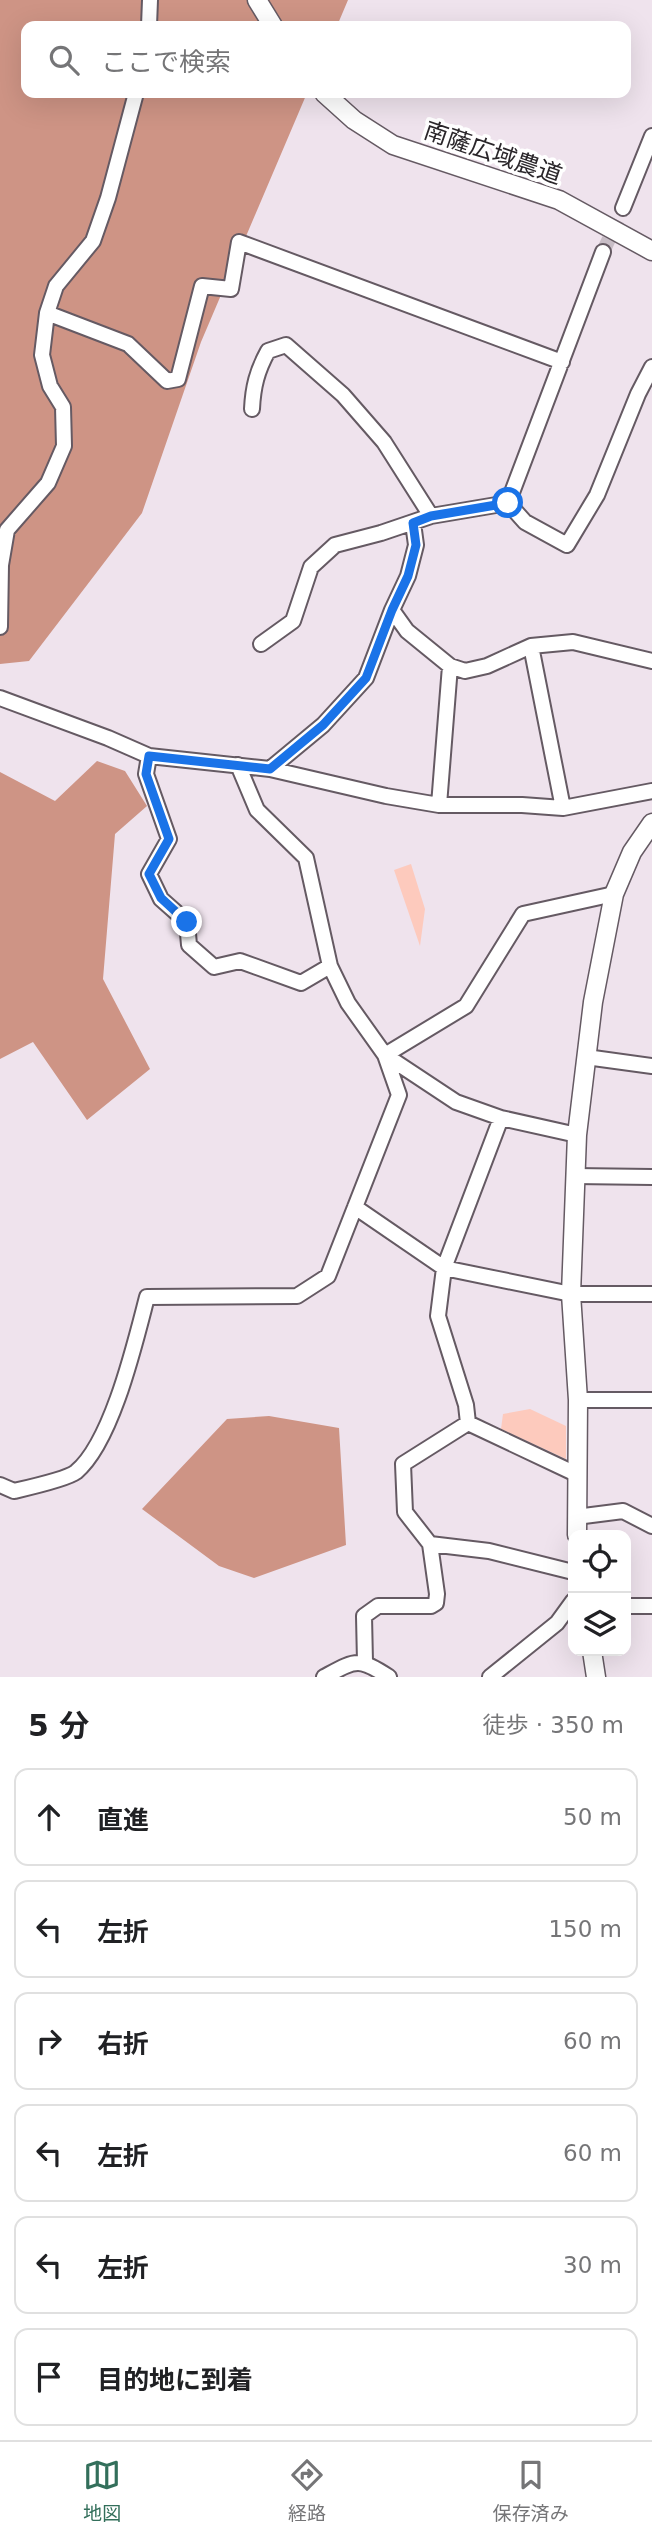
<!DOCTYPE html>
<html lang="ja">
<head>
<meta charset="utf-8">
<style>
  body { margin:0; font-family:"DejaVu Sans","Noto Sans JP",sans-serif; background:#f2f2f2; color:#202124 }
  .controls { position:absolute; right:21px; bottom:21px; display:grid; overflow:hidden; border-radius:14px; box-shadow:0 7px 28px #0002 }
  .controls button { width:63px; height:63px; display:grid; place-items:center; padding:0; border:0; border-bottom:2px solid #e0e0e0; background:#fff; color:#202124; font:35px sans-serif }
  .stop { position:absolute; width:21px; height:21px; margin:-16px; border:5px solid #1a73e8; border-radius:50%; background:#fff }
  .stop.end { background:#1a73e8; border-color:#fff; box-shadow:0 2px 7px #0008 }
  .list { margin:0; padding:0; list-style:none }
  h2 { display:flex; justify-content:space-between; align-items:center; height:91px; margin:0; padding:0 28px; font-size:30px }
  h2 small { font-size:23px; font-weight:400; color:#757577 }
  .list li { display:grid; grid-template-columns:46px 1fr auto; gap:21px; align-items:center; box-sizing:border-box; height:98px; margin:0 14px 14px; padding:0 14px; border:2px solid #e0e0e0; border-radius:14px }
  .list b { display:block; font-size:26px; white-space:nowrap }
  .list em { font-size:23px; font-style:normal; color:#757577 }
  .icon { flex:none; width:38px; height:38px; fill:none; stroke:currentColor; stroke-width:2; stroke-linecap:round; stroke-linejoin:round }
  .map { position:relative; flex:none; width:652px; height:1677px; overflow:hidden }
  .search { position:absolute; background:#fff; box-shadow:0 7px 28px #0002; left:21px; right:21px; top:21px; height:77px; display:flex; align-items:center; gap:18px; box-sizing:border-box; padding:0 24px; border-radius:14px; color:#757577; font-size:26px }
  .sheet { height:763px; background:#fff }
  nav { display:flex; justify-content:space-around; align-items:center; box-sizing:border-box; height:98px; border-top:2px solid #e0e0e0; background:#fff; font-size:19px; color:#757577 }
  nav a { display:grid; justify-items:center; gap:4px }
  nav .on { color:#336f5b }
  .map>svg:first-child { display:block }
  .green { fill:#fdcabd }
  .forest { fill:#ce9485 }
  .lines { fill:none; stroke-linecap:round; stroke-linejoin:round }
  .minor-tunnel { stroke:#c8bdc6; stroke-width:14; stroke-dasharray:14 7; stroke-linecap:butt }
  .minor-casing { stroke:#655a63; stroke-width:18 }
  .tertiary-casing { stroke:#655a63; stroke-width:21 }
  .minor { stroke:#fff; stroke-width:14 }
  .tertiary { stroke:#fff; stroke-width:18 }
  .route { stroke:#1a73e8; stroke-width:9 }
  .labels { text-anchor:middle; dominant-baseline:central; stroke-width:7; stroke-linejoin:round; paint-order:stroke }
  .street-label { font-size:24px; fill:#2a262a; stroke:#fff }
</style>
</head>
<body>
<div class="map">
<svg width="652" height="1677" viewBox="0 0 652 1677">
  <rect width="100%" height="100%" fill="#efe3ed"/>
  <!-- green -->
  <path class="green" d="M411,864L425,909L420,946L394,870Z
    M530,1409L566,1426V1459L501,1429L503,1414Z"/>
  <!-- forest -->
  <path class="forest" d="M0,0H348L337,26H26V93H307L201,342L142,513L29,661L0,664Z
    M97,761L125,771L147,806L115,834L103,979L150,1069L87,1120L33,1042L0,1059V772L55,801Z
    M269,1416L339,1428L346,1545L254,1578L219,1566L142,1509L227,1419Z"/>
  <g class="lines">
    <!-- minor-tunnel -->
    <path class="minor-tunnel" d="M603,252L623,208"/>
    <!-- minor casing -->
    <g class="minor-casing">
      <path id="minor" d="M149,26L150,0
        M623,208L652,136
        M47,313L128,344L167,381L178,379L202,286L231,289L239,242L562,362
        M252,409C253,387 257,371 268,351L286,345L343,395L384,442L431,516
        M508,503L525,522L567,545L597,495L638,394L652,367
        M508,503L603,252
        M392,610L407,631L450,666L465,671L487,666L531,646L573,642L652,661
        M0,627L1,565L7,530L48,483L64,446L63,407L50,386L42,355L47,313L56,286L93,241L108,198L136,93
        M261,644L293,621L311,567L335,545L381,533L431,516L508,503
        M531,646L563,808
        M0,698L108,738L149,756L270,769L386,796L439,805H522L563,808L652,791
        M149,756L146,774L169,839L149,874L161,899L187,922L189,945L214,967L240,961L301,983L330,966
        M270,769L323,725L366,678L392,610L408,576L416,545L413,523
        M439,805L450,666
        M385,1055L466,1006L523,914L614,894
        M385,1055L456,1102L501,1118
        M586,1057L652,1066
        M574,1176L652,1177
        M355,1207L444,1268L571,1294H652
        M578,1400H652
        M468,1423L576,1474
        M0,1485L14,1491C27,1488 67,1479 76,1472C112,1442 135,1343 147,1297L297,1296L328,1276L399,1095L385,1055L348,1003L330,966L306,858L257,810L238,765
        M576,1517L623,1511L652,1526
        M573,1572L489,1551L430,1544L405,1512L403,1464L468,1423L466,1405L438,1316L444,1268L501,1118L577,1135
        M626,1606H652
        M365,1662L364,1616L378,1606H431L436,1603L437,1594L430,1544
        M324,1677C356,1660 358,1657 389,1677
        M490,1677L557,1623L573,1601"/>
    </g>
    <!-- tertiary casing -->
    <g class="tertiary-casing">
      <path id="tertiary" d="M257,0L273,26
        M324,93L354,120L393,145L559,200L652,251
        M577,1535L578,1400L571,1294L577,1135L593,1002L614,894L632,852L652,823
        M592,1651L596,1677"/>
    </g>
    <!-- minor -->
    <use href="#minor" class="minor"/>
    <!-- tertiary -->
    <use href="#tertiary" class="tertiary"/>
  </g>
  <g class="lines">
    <!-- route -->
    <path class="route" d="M187,922L161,898L149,874L169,839L146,774L149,756L270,769L323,725L366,678L392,610L408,576L416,545L413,523L431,516L508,503"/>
  </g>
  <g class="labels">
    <!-- street labels -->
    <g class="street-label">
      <text transform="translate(493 153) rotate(19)">南薩広域農道</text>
    </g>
  </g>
</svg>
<div class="controls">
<button><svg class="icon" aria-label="locate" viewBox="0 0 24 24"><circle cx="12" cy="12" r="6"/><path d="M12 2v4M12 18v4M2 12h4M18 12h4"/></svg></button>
<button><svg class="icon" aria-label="layers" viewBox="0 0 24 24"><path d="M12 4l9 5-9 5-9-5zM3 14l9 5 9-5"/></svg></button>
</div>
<div class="stop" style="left:508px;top:503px"></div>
<div class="stop end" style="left:187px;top:922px"></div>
<div class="search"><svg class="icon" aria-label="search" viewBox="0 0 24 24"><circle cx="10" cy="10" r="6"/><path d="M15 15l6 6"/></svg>ここで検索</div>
</div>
<section class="sheet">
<h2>5 分<small>徒歩 · 350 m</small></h2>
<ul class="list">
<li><svg class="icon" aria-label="ahead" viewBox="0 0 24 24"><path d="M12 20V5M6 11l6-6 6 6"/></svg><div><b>直進</b></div><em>50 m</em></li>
<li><svg class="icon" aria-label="left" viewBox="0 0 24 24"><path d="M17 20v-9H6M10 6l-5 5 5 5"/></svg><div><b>左折</b></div><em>150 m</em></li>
<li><svg class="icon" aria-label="right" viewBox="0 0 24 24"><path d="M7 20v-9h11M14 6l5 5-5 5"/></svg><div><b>右折</b></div><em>60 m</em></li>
<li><svg class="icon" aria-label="left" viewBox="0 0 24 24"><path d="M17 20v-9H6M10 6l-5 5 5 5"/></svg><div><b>左折</b></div><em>60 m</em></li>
<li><svg class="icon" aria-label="left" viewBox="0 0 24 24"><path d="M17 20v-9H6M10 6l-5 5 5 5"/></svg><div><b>左折</b></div><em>30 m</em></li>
<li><svg class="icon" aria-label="arrive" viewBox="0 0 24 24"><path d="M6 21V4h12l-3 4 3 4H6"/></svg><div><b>目的地に到着</b></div></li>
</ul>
</section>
<nav>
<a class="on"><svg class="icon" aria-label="map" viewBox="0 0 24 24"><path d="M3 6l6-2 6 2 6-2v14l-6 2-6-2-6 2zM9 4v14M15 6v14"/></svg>地図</a>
<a><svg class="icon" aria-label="directions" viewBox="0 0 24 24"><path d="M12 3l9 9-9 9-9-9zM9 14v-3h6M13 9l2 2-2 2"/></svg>経路</a>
<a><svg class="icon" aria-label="saved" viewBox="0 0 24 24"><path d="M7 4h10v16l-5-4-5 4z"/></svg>保存済み</a>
</nav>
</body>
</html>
